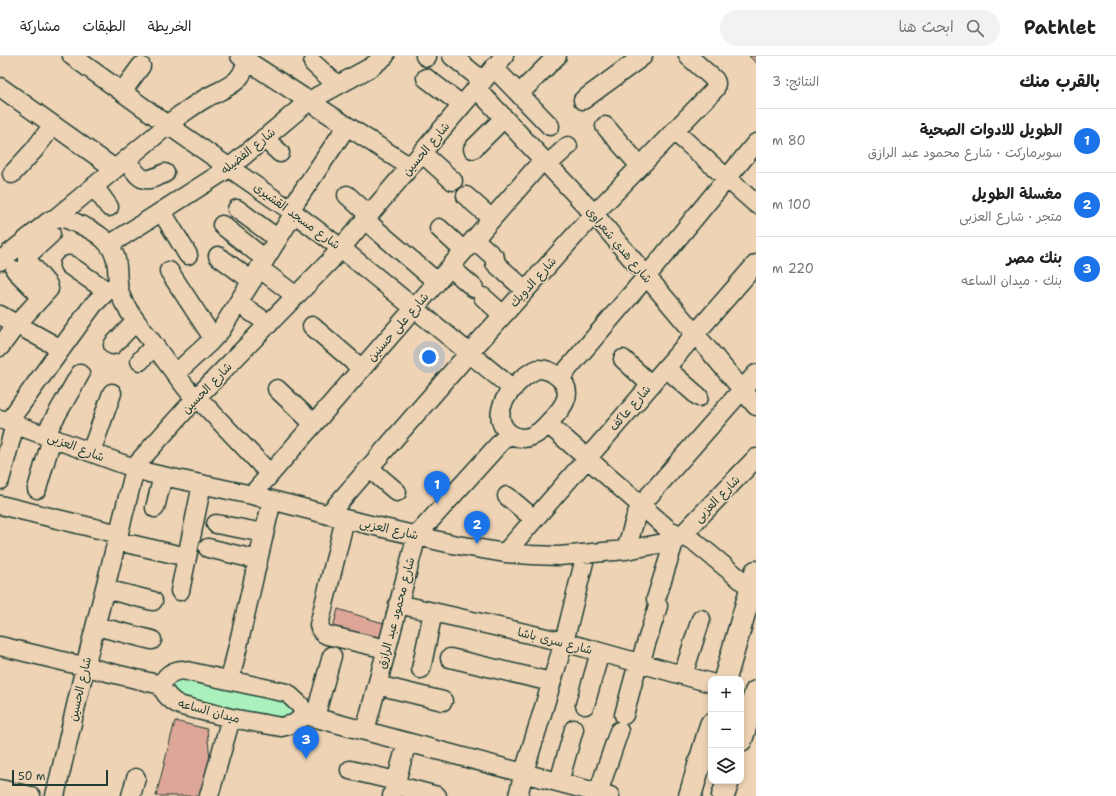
<!DOCTYPE html>
<html lang="ar">
<head>
<meta charset="utf-8">
<style>
  body { margin:0; font-family:"Shantell Sans","Playpen Sans Arabic",sans-serif; background:#f2f2f2; color:#222; direction:rtl }
  .controls { position:absolute; right:12px; bottom:12px; display:grid; overflow:hidden; border-radius:8px; box-shadow:0 2px 6px #0003 }
  .controls button { width:36px; height:36px; display:grid; place-items:center; padding:0; border:0; border-bottom:1px solid #e0e0e0; background:#fff; color:#222; font:20px sans-serif }
  .scale { position:absolute; left:12px; bottom:10px; width:96px; box-sizing:border-box; padding-left:4px; border:2px solid #1f3d34; border-top:0; font-size:11px; line-height:14px; white-space:nowrap; color:#1f3d34; -webkit-text-stroke:3px #eed4b5; paint-order:stroke }
  .you { position:absolute; left:429px; top:301px; width:14px; height:14px; margin:-10px; border:3px solid #fff; border-radius:50%; background:#1a73e8; box-shadow:0 0 0 6px #1a73e833 }
  .badge { display:grid; place-items:center; width:26px; height:26px; border-radius:50%; background:#1a73e8; color:#fff; font-size:13px; font-weight:700 }
  .pin { position:absolute; translate:-50% -33px; filter:drop-shadow(0 1px 2px #0008) }
  .pin::after { content:''; position:absolute; top:21px; width:14px; height:12px; background:inherit; clip-path:polygon(0 0,100% 0,50% 100%) }
  .list { margin:0; padding:0; list-style:none }
  h2 { display:flex; justify-content:space-between; align-items:center; height:52px; margin:0; padding:0 16px; font-size:17px }
  h2 small { font-size:13px; font-weight:400; color:#767676 }
  .list li { display:grid; grid-template-columns:26px 1fr auto; gap:12px; align-items:center; box-sizing:border-box; height:64px; padding:0 16px; border-top:1px solid #e0e0e0 }
  .list b { display:block; font-size:15px; white-space:nowrap }
  .list p { margin:0; font-size:13px; white-space:nowrap; color:#767676 }
  .list em { font-size:13px; font-style:normal; color:#767676 }
  .icon { flex:none; width:22px; height:22px; fill:none; stroke:currentColor; stroke-width:2; stroke-linecap:round; stroke-linejoin:round }
  .map { position:relative; flex:none; width:756px; height:740px; overflow:hidden; direction:ltr }
  header { display:flex; align-items:center; gap:24px; box-sizing:border-box; height:56px; padding:0 20px; background:#fff; border-bottom:1px solid #e0e0e0 }
  header strong { font-size:19px }
  nav { display:flex; gap:22px; margin-inline-start:auto; font-size:14px }
  .search { width:280px; height:36px; background:#f2f2f2; display:flex; align-items:center; gap:10px; box-sizing:border-box; padding:0 14px; border-radius:22px; color:#767676; font-size:15px }
  main { display:flex }
  aside { flex:1; background:#fff }
  .map>svg:first-child { display:block }
  .green { fill:#abf1bd; stroke:#659778 }
  .building { fill:#dea698; stroke:#1f3d34 }
  .lines { fill:none; stroke-linecap:round; stroke-linejoin:round }
  .minor-casing { stroke:#1f3d34; stroke-width:21 }
  .major-casing { stroke:#1f3d34; stroke-width:25 }
  .minor { stroke:#eed4b5; stroke-width:18 }
  .major { stroke:#eed4b5; stroke-width:22 }
  .labels { text-anchor:middle; dominant-baseline:central; stroke-width:3; stroke-linejoin:round; paint-order:stroke }
  .street-label { font-size:12px; fill:#1f3d34; stroke:#eed4b5 }
</style>
</head>
<body>
<header>
<strong>Pathlet</strong>
<div class="search"><svg class="icon" aria-label="search" viewBox="0 0 24 24"><circle cx="10" cy="10" r="6"/><path d="M15 15l6 6"/></svg>ابحث هنا</div>
<nav><a>الخريطة</a><a>الطبقات</a><a>مشاركة</a></nav>
</header>
<main>
<aside>
<h2>بالقرب منك<small>النتائج: 3</small></h2>
<ul class="list">
<li><span class="badge">1</span><div><b>الطويل للادوات الصحية</b><p>سوبرماركت · شارع محمود عبد الرازق</p></div><em>80 m</em></li>
<li><span class="badge">2</span><div><b>مغسلة الطويل</b><p>متجر · شارع العزبى</p></div><em>100 m</em></li>
<li><span class="badge">3</span><div><b>بنك مصر</b><p>بنك · ميدان الساعه</p></div><em>220 m</em></li>
</ul>
</aside>
<div class="map">
<svg width="756" height="740" viewBox="0 0 756 740">
  <rect width="100%" height="100%" fill="#eed4b5"/>
  <filter id="ink" filterUnits="userSpaceOnUse"><feTurbulence type="fractalNoise" baseFrequency=".025" numOctaves="2"/><feDisplacementMap in="SourceGraphic" scale="8" xChannelSelector="R" yChannelSelector="G"/><feConvolveMatrix kernelMatrix="1 2 1 2 8 2 1 2 1" color-interpolation-filters="sRGB"/></filter>
  <g filter="url(#ink)">
    <!-- green -->
    <path class="green" d="M178,618L285,641L301,658L282,667L169,638V623Z"/>
    <!-- building -->
    <path class="building" d="M749,0H756V7Z
      M338,553L386,568L380,589L332,575Z
      M175,665L207,673L210,703L200,740H156Z"/>
    <g class="lines">
      <!-- minor casing -->
      <g class="minor-casing">
        <path id="minor" d="M72,0L168,69L290,154L342,193L513,333
          M240,0L410,111
          M425,0L427,1
          M452,0L483,25
          M313,7L337,29
          M494,12L550,70
          M426,22L462,49
          M0,31L115,113
          M476,32L594,158L756,350
          M122,36L141,10
          M519,38L557,0
          M583,44L643,0
          M605,70L640,110
          M674,75L756,148
          M264,82L280,97
          M473,93L504,62
          M422,97L453,125
          M126,104C141,123 141,129 165,117
          M547,109L568,90
          M12,118L34,94L53,69
          M94,130L109,151
          M347,139L369,159
          M466,140L492,163
          M237,153L278,183
          M290,154L347,70
          M162,156L188,199
          M57,161L180,59C189,53 197,47 206,42C228,30 244,28 247,0
          M365,164L437,226
          M222,169L265,203
          M439,172L464,195
          M474,183L495,202
          M109,189L229,112L309,45L371,11L385,0
          M218,200L252,225
          M0,205L48,166C59,158 65,162 76,167C96,175 116,187 117,211C118,224 117,235 124,247C131,259 140,271 149,282C164,303 179,323 195,343
          M495,207L525,234
          M69,209L107,235
          M450,211L474,232
          M259,212L296,240
          M15,214L42,241
          M169,215L213,282
          M483,241L503,259
          M238,247L269,268
          M0,259L61,293
          M312,270L362,313
          M113,289L136,265
          M0,291L17,268L49,233L48,229L28,205V201L29,198L51,178
          M623,303L651,329
          M140,305L154,290
          M666,312L699,341
          M538,313C546,313 551,315 557,320C576,335 564,351 551,364C544,372 536,381 524,382C516,382 510,379 505,373C489,352 519,320 538,313Z
          M175,318L210,286L221,274L294,157
          M560,322L646,221L756,87
          M277,333L314,368
          M197,341L270,418
          M0,363L120,407L149,417L252,439L345,463L452,488L505,497L532,499L559,500L626,494L664,487L678,481L685,476L756,402
          M9,365L93,249L107,235L118,228
          M548,368L669,474L695,486L752,533
          M45,379L80,318
          M91,396L112,337
          M369,412L397,436
          M0,424L15,368
          M37,433L52,382
          M252,439L543,104
          M507,440L534,463
          M0,449L119,478
          M155,452L163,420
          M328,459L469,297L594,158L715,33L716,27L715,24L688,0
          M345,463L319,569C320,574 322,577 327,579L386,593
          M216,468L264,477
          M117,485L187,501
          M208,492L258,504
          M626,494L636,460L640,450L756,318
          M505,497L756,208
          M105,533L153,545
          M180,535L202,428
          M656,543L675,483
          M398,548L564,586L711,627
          M96,570L152,584
          M0,590L161,629
          M450,602L551,626
          M640,607L658,550
          M421,613L433,556
          M182,614L287,637L300,649L305,659L294,668L281,671L231,662L182,650C172,646 165,640 161,629C166,620 171,615 182,614Z
          M683,619L701,563
          M230,624L272,444
          M377,629L443,645
          M585,649L600,596
          M305,659L610,740
          M624,659L638,607
          M315,661L332,600
          M365,675L417,479L509,377
          M350,714L396,725
          M559,726L574,673
          M395,729L437,740
          M0,733L31,740
          M598,737L619,675
          M55,740L85,611L133,421L135,413L142,402L195,343L330,205L504,0
          M131,740L136,722
          M209,740L231,662
          M392,740L407,686
          M518,740L524,716L564,586L586,498"/>
      </g>
      <!-- major casing -->
      <g class="major-casing">
        <path id="major" d="M725,623L756,516
          M741,684L756,636
          M690,740L711,669
          M723,740L728,725"/>
      </g>
      <!-- minor -->
      <use href="#minor" class="minor"/>
      <!-- major -->
      <use href="#major" class="major"/>
    </g>
  </g>
  <g class="labels">
    <!-- street labels -->
    <g class="street-label">
      <text transform="translate(426 93) rotate(-50)">شارع الحسين</text>
      <text transform="translate(248 95) rotate(-39)">شارع الفضيله</text>
      <text transform="translate(297 160) rotate(36)">شارع مسجد القشيرى</text>
      <text transform="translate(619 189) rotate(50)">شارع هدي شعراوى</text>
      <text transform="translate(533 226) rotate(-48)">شارع الدويك</text>
      <text transform="translate(398 271) rotate(-49)">شارع على حسنين</text>
      <text transform="translate(207 332) rotate(-46)">شارع الحسين</text>
      <text transform="translate(630 352) rotate(-49)">شارع عاكف</text>
      <text transform="translate(76 391) rotate(21)">شارع العزبى</text>
      <text transform="translate(717 443) rotate(-46)">شارع العزبى</text>
      <text transform="translate(389 473) rotate(13)">شارع العزبى</text>
      <text transform="translate(396 557) rotate(-75)">شارع محمود عبد الرازق</text>
      <text transform="translate(555 585) rotate(14)">شارع سرى باشا</text>
      <text transform="translate(80 633) rotate(-77)">شارع الحسين</text>
      <text transform="translate(209 655) rotate(15)">ميدان الساعه</text>
    </g>
  </g>
</svg>
<div class="controls">
<button>+</button>
<button>−</button>
<button><svg class="icon" aria-label="layers" viewBox="0 0 24 24"><path d="M12 4l9 5-9 5-9-5zM3 14l9 5 9-5"/></svg></button>
</div>
<div class="scale">50 m</div>
<div class="you"></div>
<div class="pin badge" style="left:437px;top:448px">1</div>
<div class="pin badge" style="left:477px;top:488px">2</div>
<div class="pin badge" style="left:306px;top:703px">3</div>
</div>
</main>
</body>
</html>
